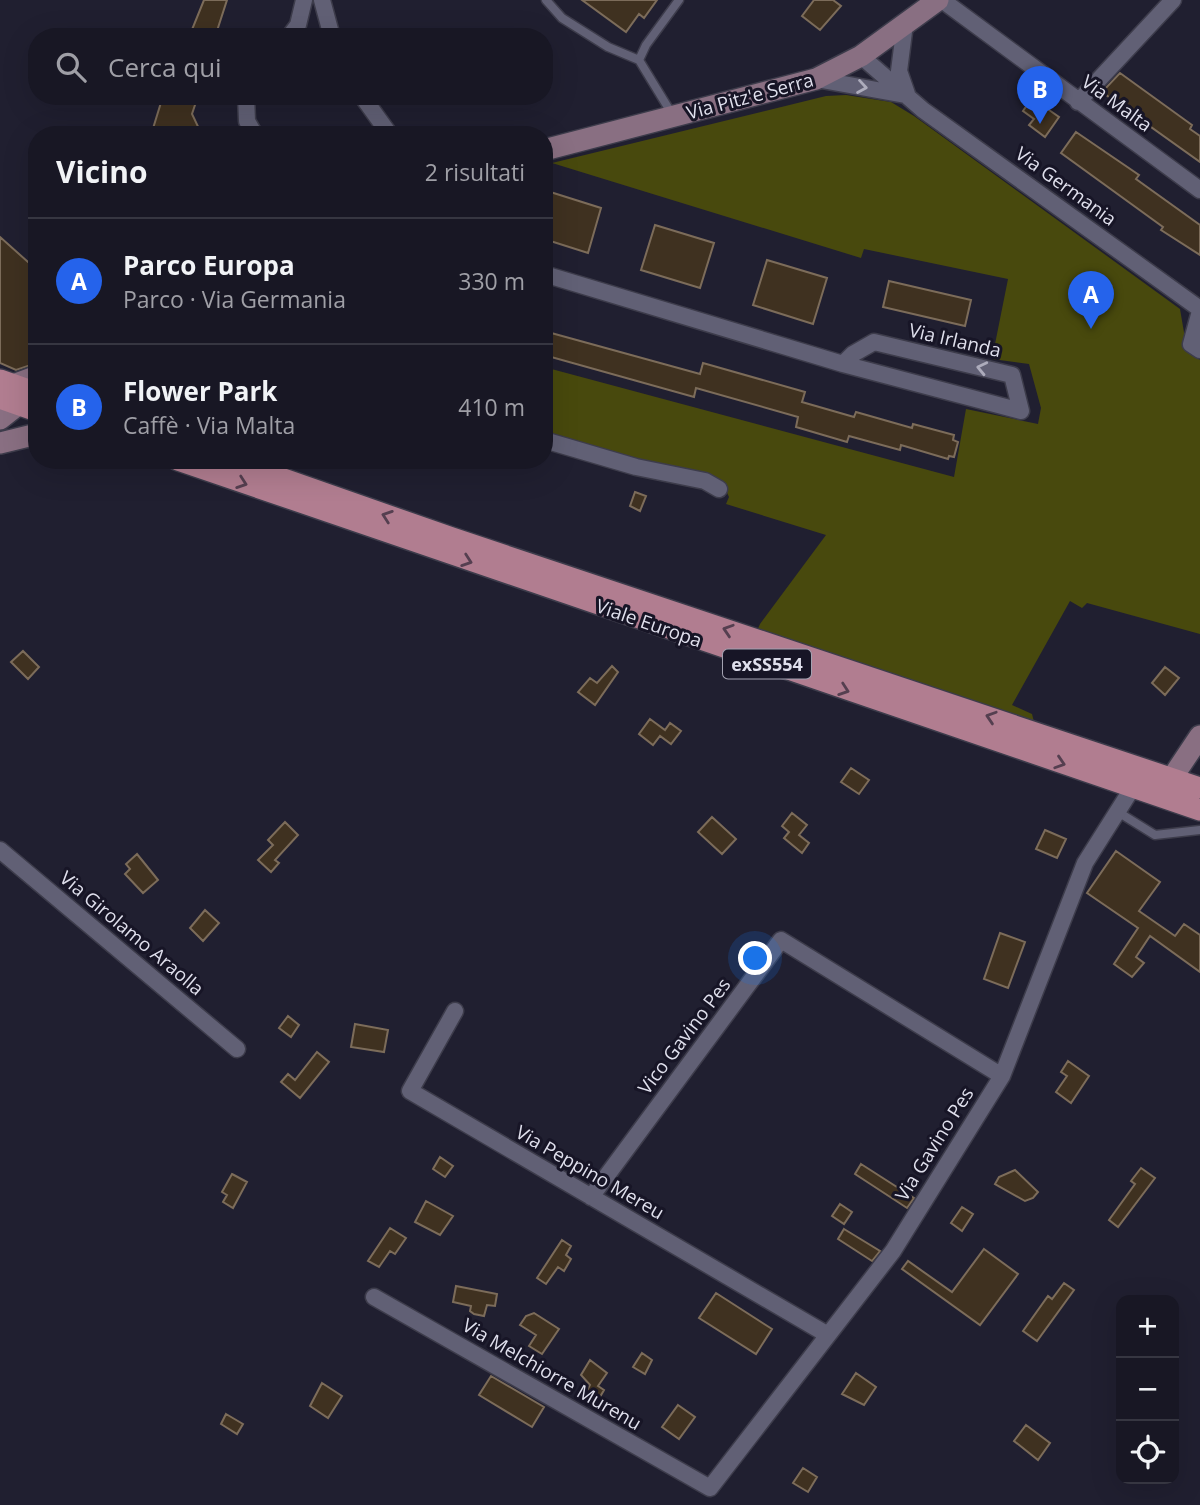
<!DOCTYPE html>
<html lang="it">
<head>
<meta charset="utf-8">
<style>
  body { margin:0; font-family:"Open Sans",sans-serif; background:#21202c; color:#f1f3f6 }
  .controls { position:absolute; right:21px; bottom:21px; display:grid; overflow:hidden; border-radius:14px; box-shadow:0 7px 28px #0002 }
  .controls button { width:63px; height:63px; display:grid; place-items:center; padding:0; border:0; border-bottom:2px solid #363641; background:#181724; color:#f1f3f6; font:35px sans-serif }
  .you { position:absolute; left:756px; top:959px; width:24px; height:24px; margin:-18px; border:5px solid #fff; border-radius:50%; background:#1a73e8; box-shadow:0 0 0 10px #1a73e833 }
  .badge { display:grid; place-items:center; width:46px; height:46px; border-radius:50%; background:#2563eb; color:#fff; font-size:23px; font-weight:700 }
  .pin { position:absolute; translate:-50% -58px; filter:drop-shadow(0 2px 4px #0008) }
  .pin::after { content:''; position:absolute; top:37px; width:24px; height:21px; background:inherit; clip-path:polygon(0 0,100% 0,50% 100%) }
  .list { margin:0; padding:0; list-style:none }
  h2 { display:flex; justify-content:space-between; align-items:center; height:91px; margin:0; padding:0 28px; font-size:30px }
  h2 small { font-size:23px; font-weight:400; color:#9f9fa6 }
  .list li { display:grid; grid-template-columns:46px 1fr auto; gap:21px; align-items:center; box-sizing:border-box; height:126px; padding:0 28px; border-top:2px solid #363641 }
  .list b { display:block; font-size:26px; white-space:nowrap }
  .list p { margin:0; font-size:23px; white-space:nowrap; color:#9f9fa6 }
  .list em { font-size:23px; font-style:normal; color:#9f9fa6 }
  .icon { flex:none; width:38px; height:38px; fill:none; stroke:currentColor; stroke-width:2; stroke-linecap:round; stroke-linejoin:round }
  .map { position:relative; flex:none; width:1200px; height:1505px; overflow:hidden }
  .search { position:absolute; background:#181724; box-shadow:0 7px 28px #0002; left:28px; top:28px; width:525px; height:77px; display:flex; align-items:center; gap:18px; box-sizing:border-box; padding:0 24px; border-radius:28px; color:#9f9fa6; font-size:26px }
  .panel { position:absolute; background:#181724; box-shadow:0 7px 28px #0002; left:28px; top:126px; width:525px; height:343px; border-radius:28px }
  .map>svg:first-child { display:block }
  .green { fill:#48490d }
  .building { fill:#3f3120; stroke:#7c6c5a; stroke-width:2 }
  .lines { fill:none; stroke-linecap:round; stroke-linejoin:round }
  .lane-casing { stroke:#3d3c4b; stroke-width:11 }
  .street-casing { stroke:#3d3c4b; stroke-width:19 }
  .secondary-casing { stroke:#3d3c4b; stroke-width:24 }
  .primary-casing { stroke:#3d3c4b; stroke-width:24 }
  .lane { stroke:#616075; stroke-width:8 }
  .street { stroke:#616075; stroke-width:16 }
  .secondary { stroke:#896f82; stroke-width:21 }
  .primary { stroke:#b17d90; stroke-width:21 }
  .oneway { stroke:#adacbc }
  .oneway2 { stroke:#553f50 }
  .labels { text-anchor:middle; dominant-baseline:central; stroke-width:6; stroke-linejoin:round; paint-order:stroke }
  .shield { fill:#171526; stroke:#a3a2b1; stroke-width:2 }
  .shield-label { font-size:18px; font-weight:bold; fill:#dfdfec }
  .street-label { font-size:19px; fill:#dfdfec; stroke:#171526 }
</style>
</head>
<body>
<div class="map">
<svg width="1200" height="1505" viewBox="0 0 1200 1505">
  <rect width="100%" height="100%" fill="#201f30"/>
  <!-- green -->
  <path class="green" d="M846,95L891,102L914,116L1180,309L1187,350L1200,360V634L1087,603L1082,608L1070,601L1012,705L1032,714L1035,726L755,635L760,624L826,535L726,504L729,497L723,484L714,477L670,468L544,432V367L954,477L966,409L1038,424L1041,408L1029,364L992,359L1008,279L864,249L861,258L552,163L826,96Z"/>
  <!-- building -->
  <path class="building" d="M204,0H227L215,37H189Z
    M582,0H657L644,18L639,14L626,32Z
    M814,0H833L841,6L820,30L802,16Z
    M1120,73L1192,125L1190,129L1200,136V162L1102,92Z
    M163,96H198L192,114L202,135H151Z
    M1032,98L1059,117L1045,137L1029,125L1034,119L1023,111Z
    M1076,132L1139,175L1136,179L1200,225V255L1161,230L1163,227L1061,153Z
    M544,190L601,208L588,253L544,239Z
    M655,225L714,243L700,288L641,270Z
    M0,237L37,270V363L16,370L0,363Z
    M767,260L827,278L813,324L753,305Z
    M889,281L971,300L965,326L883,307Z
    M544,331L700,374L703,363L805,392L802,402L854,417L856,412L912,428L913,424L954,435L953,440L958,442L954,457L949,456L948,459L901,445L900,450L849,436L847,442L796,427L798,417L696,388L694,397L544,355Z
    M635,492L646,496L640,511L630,506Z
    M23,651L39,667L28,679L11,662Z
    M612,666L618,672L595,705L578,692L590,678L597,683Z
    M1165,667L1179,678L1165,695L1152,683Z
    M650,719L665,730L670,723L681,731L671,744L660,736L653,745L639,734Z
    M851,768L869,780L859,794L841,782Z
    M792,813L807,825L799,835L809,843L802,853L784,838L789,832L782,826Z
    M712,817L736,839L722,854L698,832Z
    M285,822L298,835L275,860L279,863L271,872L258,860L273,845L268,840Z
    M1045,830L1066,839L1057,858L1036,849Z
    M1116,851L1160,882L1139,911L1175,936L1184,924L1200,935V972L1150,936L1136,957L1144,963L1132,977L1114,964L1138,928L1087,893Z
    M137,854L158,880L143,893L125,874L130,869L126,864Z
    M205,910L219,923L203,941L190,928Z
    M1000,933L1025,942L1008,988L984,979Z
    M288,1016L299,1025L291,1037L279,1028Z
    M355,1024L388,1030L384,1052L351,1047Z
    M317,1052L329,1062L300,1098L281,1082L288,1074L295,1080Z
    M1068,1061L1089,1076L1071,1103L1056,1092L1067,1076L1061,1072Z
    M440,1157L453,1166L445,1177L433,1169Z
    M861,1164L914,1198L907,1208L855,1174Z
    M1141,1168L1155,1178L1118,1227L1109,1220L1135,1184L1131,1181Z
    M1015,1170L1038,1192L1033,1198L1025,1201L995,1184L999,1177Z
    M232,1174L247,1182L233,1208L223,1202L227,1195L222,1192Z
    M426,1201L453,1216L440,1235L415,1222Z
    M840,1204L852,1212L844,1224L832,1216Z
    M962,1207L973,1214L962,1231L951,1223Z
    M390,1228L406,1238L395,1254L390,1251L379,1267L368,1261Z
    M844,1229L880,1251L872,1261L838,1239Z
    M562,1240L571,1246L566,1255L571,1259L564,1271L558,1267L546,1284L537,1278Z
    M984,1249L1018,1274L980,1325L902,1269L908,1261L952,1292Z
    M1064,1283L1074,1290L1037,1341L1023,1331L1048,1296L1052,1299Z
    M456,1286L497,1294L495,1306L487,1305L484,1316L474,1314L470,1311L471,1306L453,1302Z
    M716,1293L772,1329L756,1354L699,1318Z
    M534,1313L559,1329L542,1354L529,1346L536,1335L520,1325L526,1316Z
    M642,1353L652,1360L645,1374L633,1367Z
    M590,1360L607,1373L598,1386L604,1390L597,1402L585,1394L590,1385L581,1375Z
    M856,1373L876,1387L864,1405L842,1394Z
    M491,1376L544,1407L532,1427L479,1395Z
    M322,1383L342,1396L328,1418L310,1406Z
    M678,1405L695,1417L679,1439L662,1427Z
    M226,1414L243,1424L237,1434L221,1424Z
    M1026,1425L1050,1443L1038,1460L1014,1441Z
    M803,1468L817,1477L808,1492L793,1483Z"/>
  <g class="lines">
    <!-- lane casing -->
    <g class="lane-casing">
      <path id="lane" d="M546,0L562,18L608,47L639,60L672,114
        M639,60L646,45L679,0
        M1118,812L1155,835L1200,830"/>
    </g>
    <!-- street casing -->
    <g class="street-casing">
      <path id="street" d="M322,0L332,37
        M942,0L1200,190
        M905,24L899,71L907,94
        M289,37L298,25L304,0
        M861,56L923,110L1200,309
        M816,79L905,95
        M246,96L247,121L255,135
        M362,96L390,135
        M1078,102L1173,0
        M544,274L843,364L1021,411L1012,375L874,342L853,354L843,364
        M1200,311L1191,344L1200,350
        M544,440L636,467L705,481L719,489
        M0,850L237,1049
        M455,1011L410,1091L828,1335
        M591,1197L781,940L1002,1076
        M374,1297L710,1488L893,1251L1002,1076L1085,863L1133,787"/>
    </g>
    <!-- secondary casing -->
    <g class="secondary-casing">
      <path id="secondary" d="M544,150L816,79L861,56L938,0
        M13,385L37,376
        M0,419L19,404L34,399
        M0,443L37,434
        M1172,778L1200,736"/>
    </g>
    <!-- primary casing -->
    <g class="primary-casing">
      <path id="primary" d="M0,380L37,393
        M0,398L37,411
        M178,460L1200,810
        M229,460L452,538L1200,788"/>
    </g>
    <!-- lane -->
    <use href="#lane" class="lane"/>
    <!-- street -->
    <use href="#street" class="street"/>
    <!-- secondary -->
    <use href="#secondary" class="secondary"/>
    <!-- primary -->
    <use href="#primary" class="primary"/>
  </g>
  <!-- one-way arrows -->
  <defs><path id="oneway-chevron" d="M-2-3.5L2.5 0L-2 3.5" fill="none" stroke-width="1.6" stroke-linecap="round" stroke-linejoin="round" transform="scale(1.75)"/></defs>
  <g class="oneway">
    <use href="#oneway-chevron" transform="translate(862 87) rotate(9)"/>
    <use href="#oneway-chevron" transform="translate(982 368) rotate(-167)"/>
  </g>
  <g class="oneway2">
    <use href="#oneway-chevron" transform="translate(242 483) rotate(19)"/>
    <use href="#oneway-chevron" transform="translate(387 516) rotate(-161)"/>
    <use href="#oneway-chevron" transform="translate(467 561) rotate(19)"/>
    <use href="#oneway-chevron" transform="translate(728 630) rotate(-162)"/>
    <use href="#oneway-chevron" transform="translate(844 690) rotate(19)"/>
    <use href="#oneway-chevron" transform="translate(991 717) rotate(-162)"/>
    <use href="#oneway-chevron" transform="translate(1060 763) rotate(18)"/>
  </g>
  <g class="labels">
    <!-- shield labels -->
    <rect class="shield" x="723" y="649.5" width="88" height="29" rx="5"/>
    <g class="shield-label">
      <text x="767" y="664">exSS554</text>
    </g>
    <!-- street labels -->
    <g class="street-label">
      <text transform="translate(750 96) rotate(-15)">Via Pitz'e Serra</text>
      <text transform="translate(1117 103) rotate(36)">Via Malta</text>
      <text transform="translate(1066 186) rotate(36)">Via Germania</text>
      <text transform="translate(955 340) rotate(13)">Via Irlanda</text>
      <text transform="translate(649 623) rotate(19)">Viale Europa</text>
      <text transform="translate(132 933) rotate(40)">Via Girolamo Araolla</text>
      <text transform="translate(684 1036) rotate(-53)">Vico Gavino Pes</text>
      <text transform="translate(934 1144) rotate(-58)">Via Gavino Pes</text>
      <text transform="translate(590 1172) rotate(30)">Via Peppino Mereu</text>
      <text transform="translate(552 1374) rotate(30)">Via Melchiorre Murenu</text>
    </g>
  </g>
</svg>
<div class="controls">
<button>+</button>
<button>−</button>
<button><svg class="icon" aria-label="locate" viewBox="0 0 24 24"><circle cx="12" cy="12" r="6"/><path d="M12 2v4M12 18v4M2 12h4M18 12h4"/></svg></button>
</div>
<div class="you"></div>
<div class="pin badge" style="left:1091px;top:329px">A</div>
<div class="pin badge" style="left:1040px;top:124px">B</div>
<div class="search"><svg class="icon" aria-label="search" viewBox="0 0 24 24"><circle cx="10" cy="10" r="6"/><path d="M15 15l6 6"/></svg>Cerca qui</div>
<section class="panel">
<h2>Vicino<small>2 risultati</small></h2>
<ul class="list">
<li><span class="badge">A</span><div><b>Parco Europa</b><p>Parco · Via Germania</p></div><em>330 m</em></li>
<li><span class="badge">B</span><div><b>Flower Park</b><p>Caffè · Via Malta</p></div><em>410 m</em></li>
</ul>
</section>
</div>
</body>
</html>
